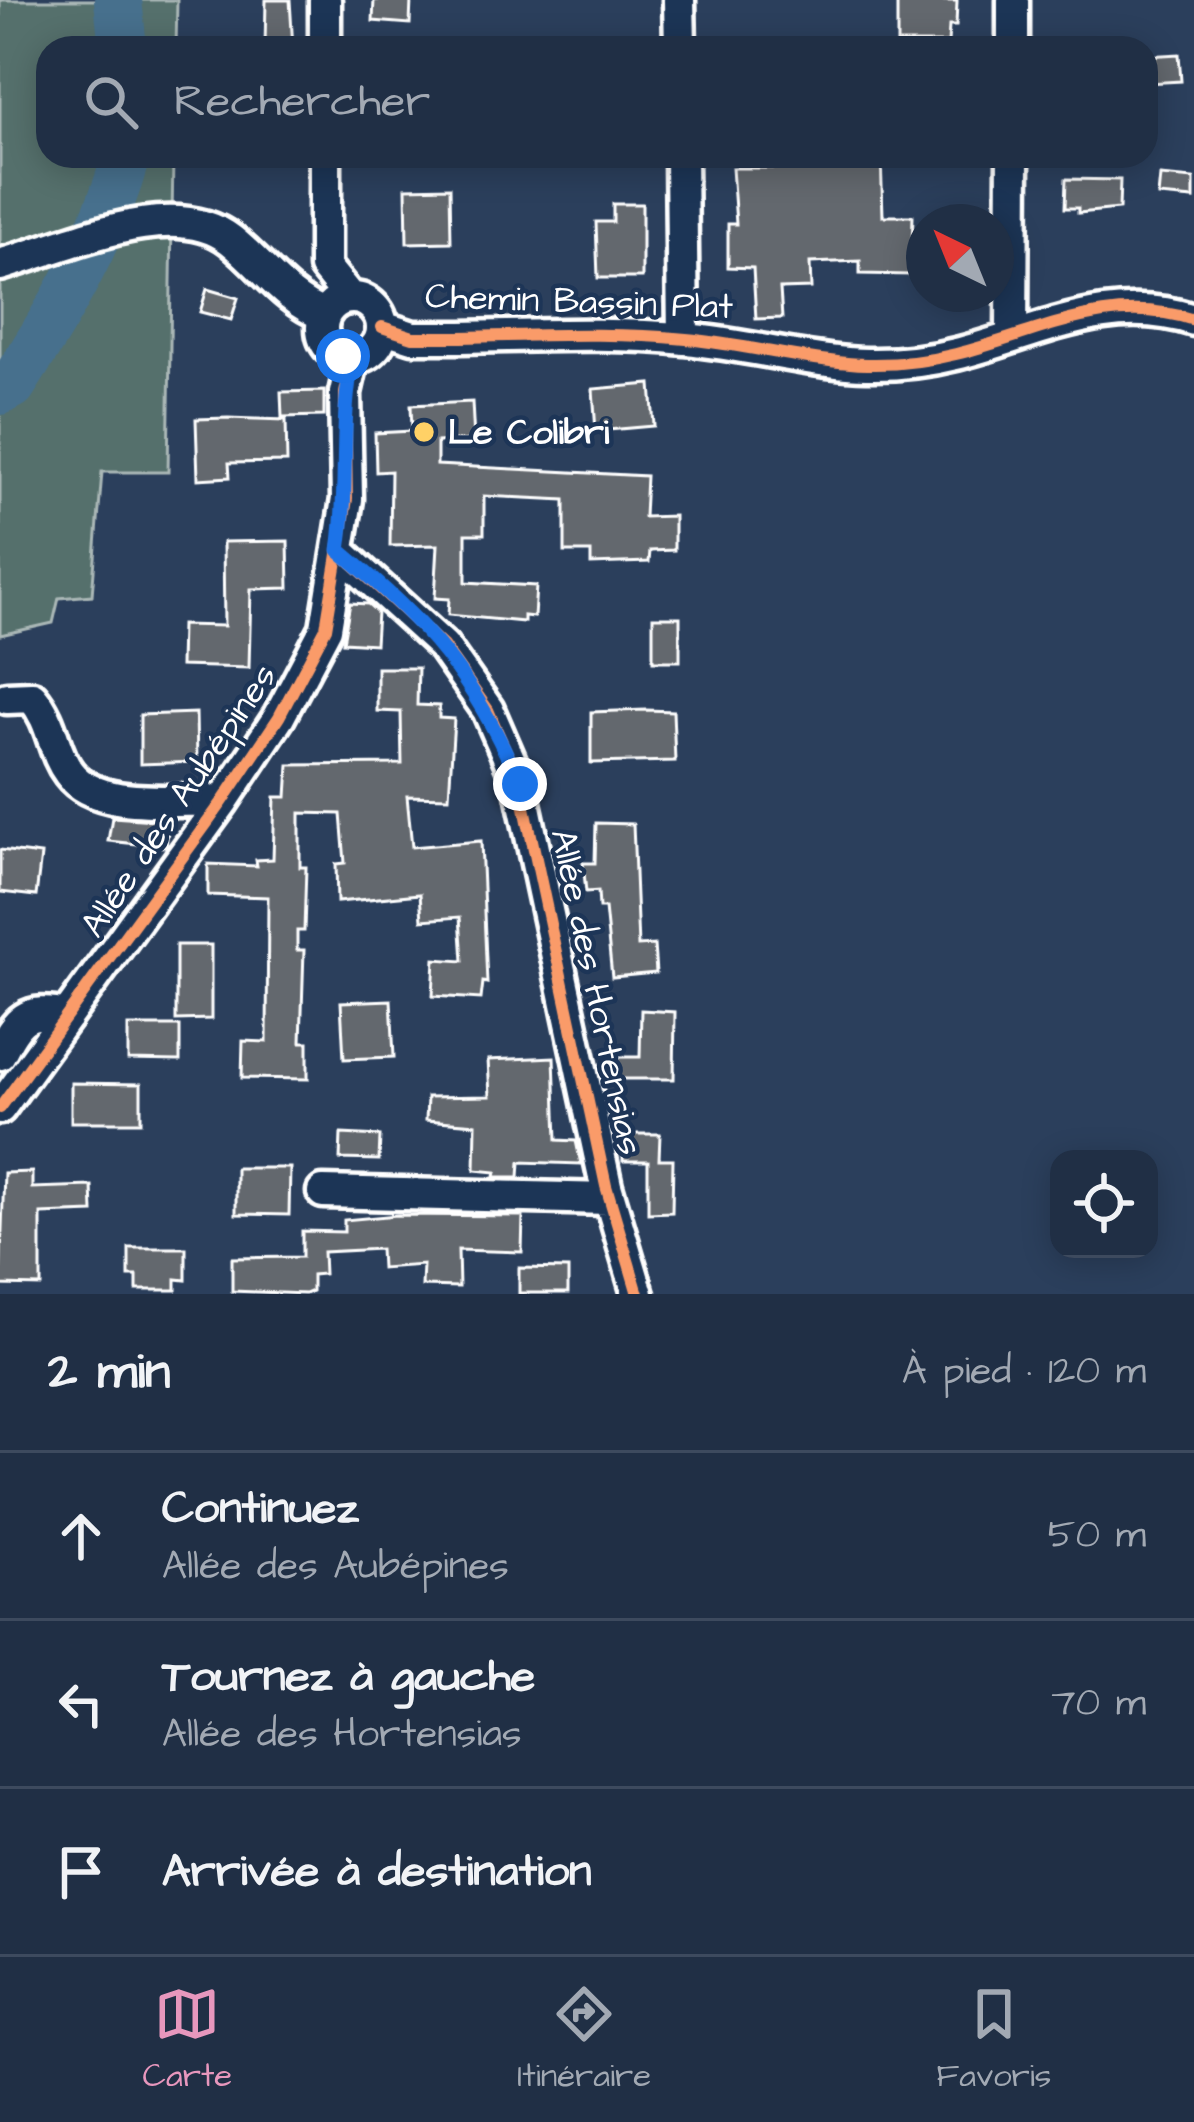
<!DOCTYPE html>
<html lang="fr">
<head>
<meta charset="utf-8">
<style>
  body { margin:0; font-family:"Architects Daughter",sans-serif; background:#28374c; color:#f1f3f6 }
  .controls { position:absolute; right:36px; bottom:36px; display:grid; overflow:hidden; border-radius:24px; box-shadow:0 6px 30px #0003 }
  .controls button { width:108px; height:108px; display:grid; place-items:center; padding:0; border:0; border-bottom:3px solid #3d4a5e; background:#202f45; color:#f1f3f6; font:60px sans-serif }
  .compass { position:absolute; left:906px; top:204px; width:108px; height:108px; border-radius:50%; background:#202f45; box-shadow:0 6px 30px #0003; rotate:317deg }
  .stop { position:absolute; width:36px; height:36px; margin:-27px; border:9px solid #1a73e8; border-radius:50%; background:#fff }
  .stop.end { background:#1a73e8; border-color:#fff; box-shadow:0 3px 12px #0008 }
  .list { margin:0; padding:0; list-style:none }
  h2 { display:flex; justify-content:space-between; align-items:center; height:156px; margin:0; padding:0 48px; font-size:51px }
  h2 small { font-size:39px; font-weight:400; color:#a2a9b3 }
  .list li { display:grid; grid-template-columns:78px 1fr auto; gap:36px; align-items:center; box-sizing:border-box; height:168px; padding:0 48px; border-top:3px solid #3d4a5e }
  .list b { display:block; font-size:45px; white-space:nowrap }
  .list p { margin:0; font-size:39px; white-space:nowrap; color:#a2a9b3 }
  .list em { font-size:39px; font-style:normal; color:#a2a9b3 }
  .icon { flex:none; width:66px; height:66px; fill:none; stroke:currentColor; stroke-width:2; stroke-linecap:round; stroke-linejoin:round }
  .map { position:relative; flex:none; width:1194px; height:1294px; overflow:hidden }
  .search { position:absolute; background:#202f45; box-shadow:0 6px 30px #0003; left:36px; right:36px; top:36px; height:132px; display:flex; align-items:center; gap:30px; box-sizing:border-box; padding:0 42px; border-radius:36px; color:#a2a9b3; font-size:45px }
  .sheet { height:660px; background:#202f45 }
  nav { display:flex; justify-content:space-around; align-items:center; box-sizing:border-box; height:168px; border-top:3px solid #3d4a5e; background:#202f45; font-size:33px; color:#a2a9b3 }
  nav a { display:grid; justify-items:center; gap:6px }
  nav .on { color:#e797bd }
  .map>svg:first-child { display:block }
  .green { fill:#546f6c; stroke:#aab7b6; stroke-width:3 }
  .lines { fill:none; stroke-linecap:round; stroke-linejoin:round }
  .river { stroke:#46708d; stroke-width:48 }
  .building { fill:#64686e; stroke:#fff; stroke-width:3 }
  .minor-casing { stroke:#fff; stroke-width:39 }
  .minor { stroke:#1d3557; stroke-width:30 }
  .cycleway-casing { stroke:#1d3557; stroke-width:20 }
  .cycleway { stroke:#fa9b69; stroke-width:12 }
  .route { stroke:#1a73e8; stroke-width:15 }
  .poi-dot { fill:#ffd166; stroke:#1d3557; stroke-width:4.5 }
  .labels { text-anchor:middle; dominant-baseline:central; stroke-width:9; stroke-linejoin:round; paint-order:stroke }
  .street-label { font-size:36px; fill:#fff; stroke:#1d3557 }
  .poi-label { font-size:36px; font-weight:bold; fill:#fff; stroke:#1d3557; text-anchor:start }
</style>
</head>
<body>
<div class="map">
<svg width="1194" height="1294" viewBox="0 0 1194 1294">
  <rect width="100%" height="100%" fill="#2b3f5c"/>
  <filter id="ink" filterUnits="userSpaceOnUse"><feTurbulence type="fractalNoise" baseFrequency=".00833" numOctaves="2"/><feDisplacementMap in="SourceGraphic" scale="24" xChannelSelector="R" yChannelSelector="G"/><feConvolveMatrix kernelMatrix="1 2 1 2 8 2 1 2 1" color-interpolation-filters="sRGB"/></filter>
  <g filter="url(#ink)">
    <!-- green -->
    <path class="green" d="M0,0H177L176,48H48V156H173L168,472H102L92,595L59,598L53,623L0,635Z"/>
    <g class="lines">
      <!-- river -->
      <path class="river" d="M118,0L123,48
        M0,391L12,385C59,312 103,240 126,156"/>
    </g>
    <!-- building -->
    <path class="building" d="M266,0H290L293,48H265Z
      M374,0H411L410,24L373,21Z
      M897,0L957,1L956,26H949L948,43H897Z
      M1179,54L1181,81L1147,83L1146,56Z
      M854,156H881L883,216H913L911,275L860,274V261L810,263L811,288L780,289L782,318L756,319L753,268L728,267V224H736L732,168H851Z
      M1160,176L1194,179V199L1158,196Z
      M1066,179L1120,180L1119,209L1078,213V208H1065Z
      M450,187L451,242L407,243L406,188Z
      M613,204H642V278H598L596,222H613Z
      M207,289L238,298L231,320L200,312Z
      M651,384L654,426L596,431L593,389Z
      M324,391V416L282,417L281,392Z
      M472,402L474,440L437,442V465L646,476L644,517L674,516V550L650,551L649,562L591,564V552H565V500L484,496V534H466V582L536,586L534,617L524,616V622L448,615L449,599L435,598L438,545L390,546L391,471L376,472L375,433L412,431L411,405Z
      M228,418L286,420L287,462L229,463L230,477L198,479L196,419Z
      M288,541L289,588L251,589L249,668L180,666L181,625L224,626L223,542Z
      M350,603L368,604L377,612L375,644L343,642Z
      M653,617H680V661H653Z
      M377,668H418L417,705L439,706V718L454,719L449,797L407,796L412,847L481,841L487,983L483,982L481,999L433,996L435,959L463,961L460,917L422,920L420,894L337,902L336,864L345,863L341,814L300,813V867H306L304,931H297V950H304L301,1042H308V1079L242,1078L243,1041L267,1042L268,897L208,895V864L257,866L256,860L273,859L275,797H287L289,765L402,764L401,712L377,711Z
      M646,710L673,711L675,761L591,763V712Z
      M196,713L197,762L140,764V715Z
      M112,817L169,821L166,847L108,841Z
      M596,823L633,824L638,946L654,945L656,973L612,977L605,908H599L598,891L586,892L583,863H595Z
      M0,850L41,855L36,896L0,892Z
      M176,945H211V1019L176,1020Z
      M391,1000L394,1057L344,1059L341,1002Z
      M641,1010L675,1012L674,1079H608L609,1057H640Z
      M128,1026H180V1061L128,1060Z
      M554,1057L557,1140L576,1141L581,1164L520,1162L519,1177H495L496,1172L475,1170L476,1124L426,1120L427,1097L490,1096L488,1060Z
      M71,1083L141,1084V1122H71Z
      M341,1134L380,1136L379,1160L340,1159Z
      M623,1134H660L659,1159H673L672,1212L648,1213V1161H623Z
      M236,1168H290L289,1215L236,1214Z
      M32,1172V1188L92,1186L93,1212L41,1214V1286L0,1285L4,1173Z
      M397,1215L523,1216L522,1252L458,1250L459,1287L422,1286L423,1265L381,1268L380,1249L323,1252L324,1274L312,1275V1291L305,1294L232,1291V1258L302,1257V1231L344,1232V1220Z
      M129,1248H186V1280L176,1279V1290H137V1276H129Z
      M519,1268L568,1269V1293H519Z"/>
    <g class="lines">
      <!-- minor casing -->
      <g class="minor-casing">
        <path id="minor" d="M679,0L680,48
          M325,48V0
          M1013,48V0
          M325,156V267L350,298
          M681,156L683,339
          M0,265C64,247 173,194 231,240C265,267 284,299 324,315
          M322 328a30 30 0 1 1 60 0a30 30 0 1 1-60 0Z
          M382,327L413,337C503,338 597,330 686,339C788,349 851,380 956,354C1037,334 1109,292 1194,320
          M1012,337L1013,156
          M339,551L443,646L488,710L520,784L606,1186L638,1294
          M7,698L32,697C54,723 52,751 69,773C98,812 178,798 223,801
          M0,1054C17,1019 26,1007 67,1016
          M0,1108L223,801L279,717L326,628L347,499L345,393L353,358
          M323,1192L609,1199"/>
      </g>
      <!-- minor -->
      <use href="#minor" class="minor"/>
      <!-- cycleway casing -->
      <g class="cycleway-casing">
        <path id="cycleway" d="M382,327L413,337C503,338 597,330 686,339C788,349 851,380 956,354C1037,334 1109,292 1194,320
          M339,551L443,646L488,710L520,784L606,1186L638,1294
          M0,1108L223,801L279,717L326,628L347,499L345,393L353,358"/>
      </g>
      <!-- cycleway -->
      <use href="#cycleway" class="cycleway"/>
    </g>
  </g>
  <g class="lines" filter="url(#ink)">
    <!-- route -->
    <path class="route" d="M343,356L353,358C339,421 349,486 339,550C429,625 474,676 520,784"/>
  </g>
  <!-- markers -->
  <circle class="poi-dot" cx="424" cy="432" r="12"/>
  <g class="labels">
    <!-- street labels -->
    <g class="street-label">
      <text transform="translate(579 302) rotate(2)">Chemin Bassin Plat</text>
      <text transform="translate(179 801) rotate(-56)">Allée des Aubépines</text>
      <text transform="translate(596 992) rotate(78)">Allée des Hortensias</text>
    </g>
    <!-- poi labels -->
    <g class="poi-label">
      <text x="448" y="432">Le Colibri</text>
    </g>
  </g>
</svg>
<div class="controls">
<button><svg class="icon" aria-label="locate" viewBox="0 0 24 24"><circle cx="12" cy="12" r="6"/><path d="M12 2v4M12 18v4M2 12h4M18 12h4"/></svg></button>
</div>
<svg class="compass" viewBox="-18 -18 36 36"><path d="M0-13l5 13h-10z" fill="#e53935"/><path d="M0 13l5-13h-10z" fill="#a2a9b3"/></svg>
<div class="stop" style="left:343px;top:356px"></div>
<div class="stop end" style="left:520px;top:784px"></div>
<div class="search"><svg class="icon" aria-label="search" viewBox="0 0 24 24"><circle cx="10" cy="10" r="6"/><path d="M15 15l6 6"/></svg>Rechercher</div>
</div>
<section class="sheet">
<h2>2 min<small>À pied · 120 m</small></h2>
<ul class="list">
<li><svg class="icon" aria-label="ahead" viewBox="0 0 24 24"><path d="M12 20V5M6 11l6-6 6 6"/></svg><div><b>Continuez</b><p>Allée des Aubépines</p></div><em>50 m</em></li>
<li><svg class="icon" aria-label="left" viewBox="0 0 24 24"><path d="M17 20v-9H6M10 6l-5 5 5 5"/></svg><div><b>Tournez à gauche</b><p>Allée des Hortensias</p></div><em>70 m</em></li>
<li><svg class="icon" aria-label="arrive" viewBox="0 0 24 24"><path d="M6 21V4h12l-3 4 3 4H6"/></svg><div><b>Arrivée à destination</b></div></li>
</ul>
</section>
<nav>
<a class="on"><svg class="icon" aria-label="map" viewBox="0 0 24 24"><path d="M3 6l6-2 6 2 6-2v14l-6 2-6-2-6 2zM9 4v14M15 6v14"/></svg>Carte</a>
<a><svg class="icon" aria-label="directions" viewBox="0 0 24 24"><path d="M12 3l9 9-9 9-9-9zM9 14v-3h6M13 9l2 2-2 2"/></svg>Itinéraire</a>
<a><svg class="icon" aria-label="saved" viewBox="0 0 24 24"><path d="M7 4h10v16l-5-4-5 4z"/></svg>Favoris</a>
</nav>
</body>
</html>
